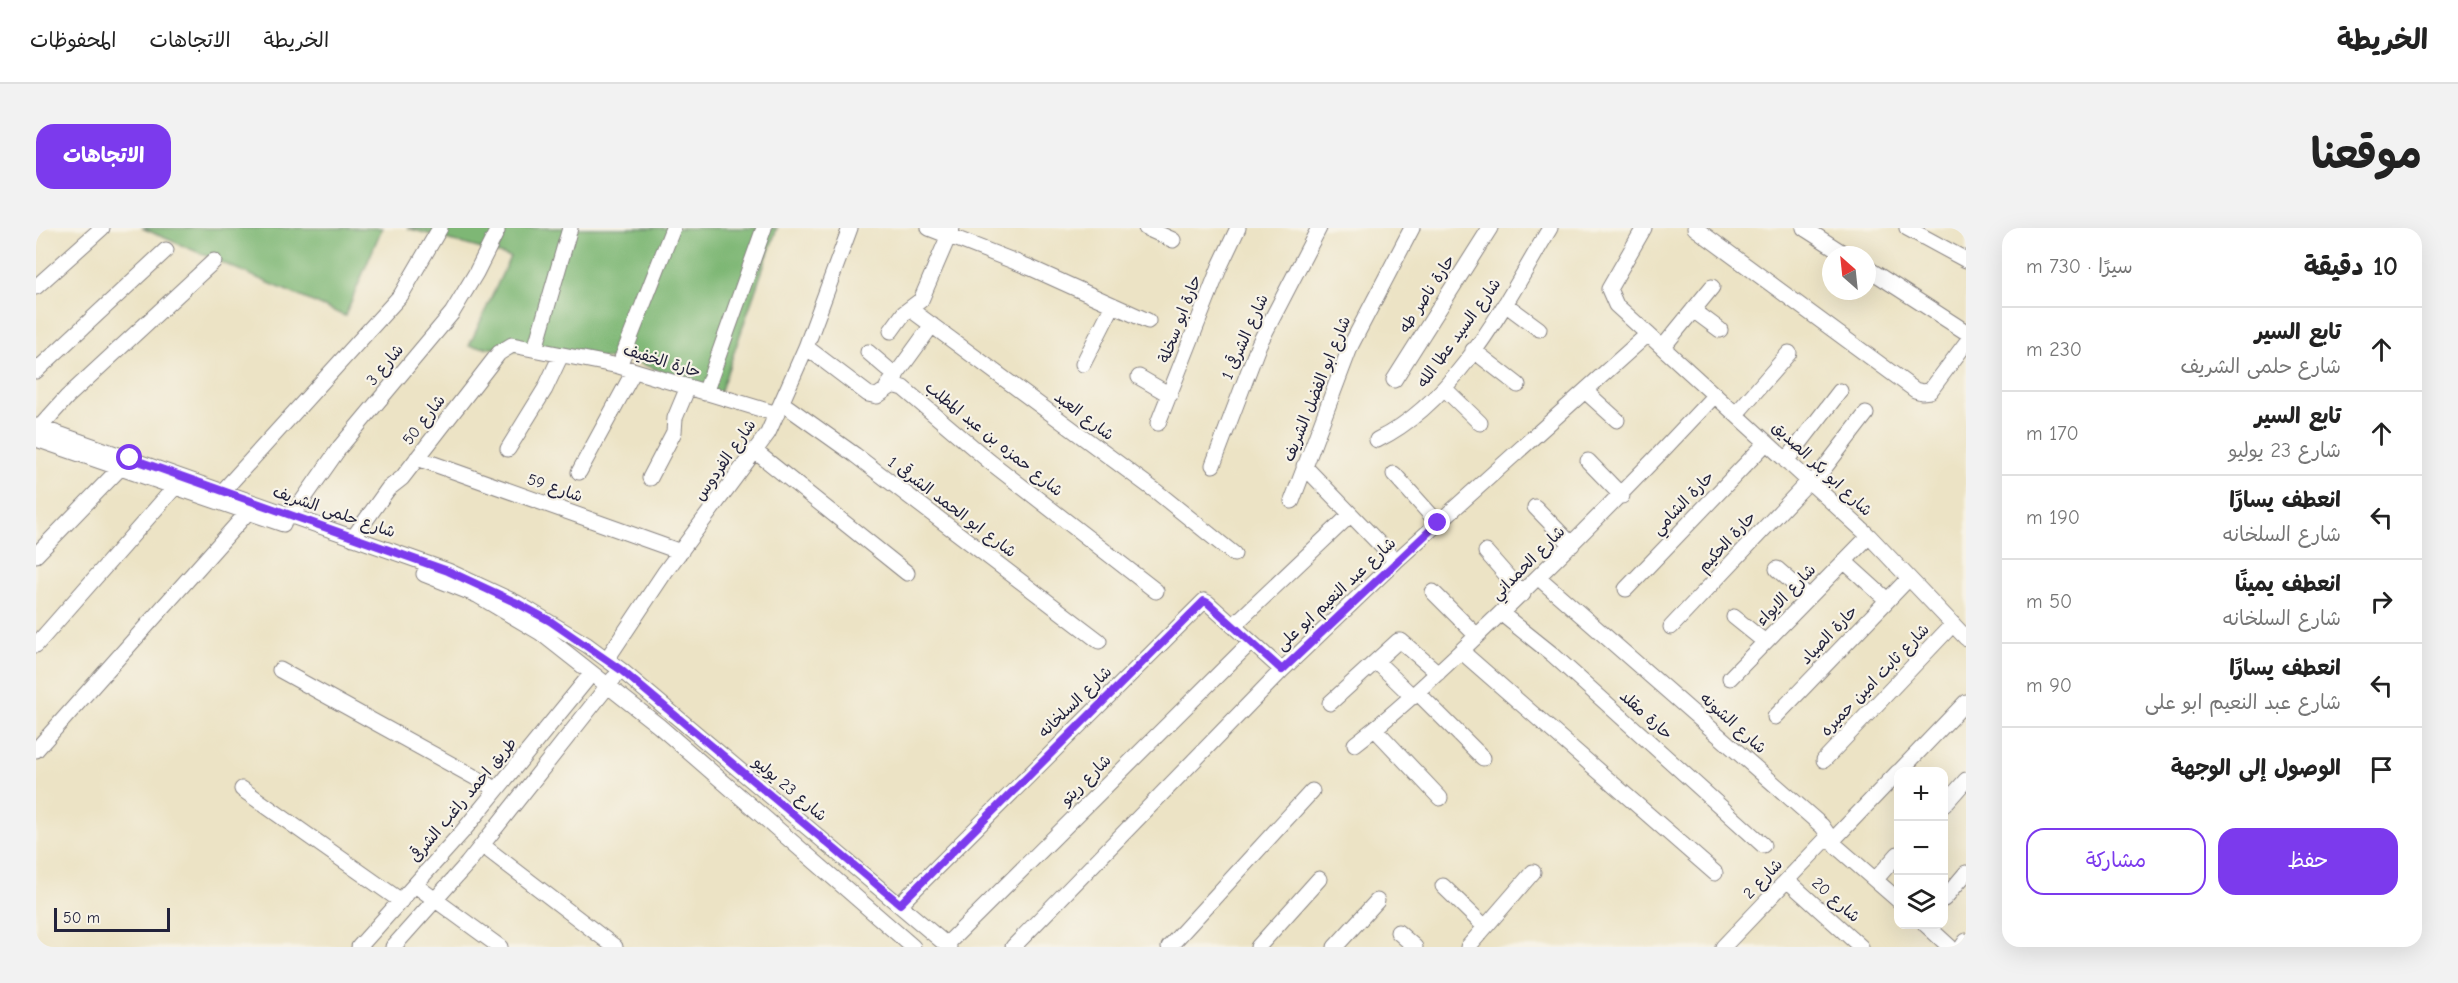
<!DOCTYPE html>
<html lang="ar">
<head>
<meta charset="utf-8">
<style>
  body { margin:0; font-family:"Comic Neue","Playpen Sans Arabic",sans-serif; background:#f2f2f2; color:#222; direction:rtl }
  .controls { position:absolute; right:18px; bottom:18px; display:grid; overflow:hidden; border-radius:12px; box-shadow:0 6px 24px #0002 }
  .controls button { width:54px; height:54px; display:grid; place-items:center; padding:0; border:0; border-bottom:2px solid #e0e0e0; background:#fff; color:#222; font:30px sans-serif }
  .compass { position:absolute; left:1786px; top:18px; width:54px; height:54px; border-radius:50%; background:#fff; box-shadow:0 6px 24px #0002; rotate:333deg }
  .scale { position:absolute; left:18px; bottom:15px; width:116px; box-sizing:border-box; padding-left:6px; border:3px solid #22223b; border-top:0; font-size:16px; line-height:21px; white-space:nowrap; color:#22223b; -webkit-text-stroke:4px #f7f3e8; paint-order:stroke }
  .stop { position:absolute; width:18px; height:18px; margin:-14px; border:4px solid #7c3aed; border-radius:50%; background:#fff }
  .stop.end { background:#7c3aed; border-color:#fff; box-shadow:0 2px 6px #0008 }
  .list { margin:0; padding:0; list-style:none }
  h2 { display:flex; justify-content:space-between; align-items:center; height:78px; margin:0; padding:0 24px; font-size:26px }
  h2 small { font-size:20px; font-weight:400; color:#767676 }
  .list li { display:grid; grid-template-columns:39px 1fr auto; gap:18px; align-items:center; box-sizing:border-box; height:84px; padding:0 24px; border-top:2px solid #e0e0e0 }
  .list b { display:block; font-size:22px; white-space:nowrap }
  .list p { margin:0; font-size:20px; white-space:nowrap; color:#767676 }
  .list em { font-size:20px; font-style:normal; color:#767676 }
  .actions { display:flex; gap:12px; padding:18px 24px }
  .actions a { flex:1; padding:14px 0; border:2px solid #7c3aed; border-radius:18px; text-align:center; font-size:21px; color:#7c3aed }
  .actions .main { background:#7c3aed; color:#fff }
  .icon { flex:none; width:33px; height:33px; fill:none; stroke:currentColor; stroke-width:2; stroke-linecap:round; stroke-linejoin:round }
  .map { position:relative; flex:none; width:1930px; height:719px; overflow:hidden; direction:ltr; border-radius:18px }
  header { display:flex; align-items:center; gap:36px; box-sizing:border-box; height:84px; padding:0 30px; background:#fff; border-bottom:2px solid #e0e0e0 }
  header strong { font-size:28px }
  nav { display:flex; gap:33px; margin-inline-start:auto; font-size:21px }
  .intro { display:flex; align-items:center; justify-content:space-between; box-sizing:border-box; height:144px; padding:0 36px }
  h1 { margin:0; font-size:42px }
  .button { padding:15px 27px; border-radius:18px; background:#7c3aed; color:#fff; font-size:21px; font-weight:700 }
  main { display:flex; gap:36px; padding:0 36px }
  aside { flex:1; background:#fff; border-radius:18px; box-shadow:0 6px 24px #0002 }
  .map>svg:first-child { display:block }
  .forest { fill:#7eb774; stroke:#506c58; stroke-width:1.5 }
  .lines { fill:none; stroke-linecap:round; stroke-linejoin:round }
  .minor-casing { stroke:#878280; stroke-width:17 }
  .minor { stroke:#fff; stroke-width:15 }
  .route { stroke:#7c3aed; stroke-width:8 }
  .labels { text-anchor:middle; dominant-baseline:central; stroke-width:4.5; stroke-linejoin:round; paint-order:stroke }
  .street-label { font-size:16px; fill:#22223b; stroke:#f7f3e8 }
</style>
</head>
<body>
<header>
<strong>الخريطة</strong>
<nav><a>الخريطة</a><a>الاتجاهات</a><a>المحفوظات</a></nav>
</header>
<div class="intro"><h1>موقعنا</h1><a class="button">الاتجاهات</a></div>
<main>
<aside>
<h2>10 دقيقة<small>سيرًا · 730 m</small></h2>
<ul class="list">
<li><svg class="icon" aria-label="ahead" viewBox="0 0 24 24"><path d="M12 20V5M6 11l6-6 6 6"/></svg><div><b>تابع السير</b><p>شارع حلمى الشريف</p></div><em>230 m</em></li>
<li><svg class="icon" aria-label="ahead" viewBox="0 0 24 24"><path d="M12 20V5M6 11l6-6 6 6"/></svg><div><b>تابع السير</b><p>شارع 23 يوليو</p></div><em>170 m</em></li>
<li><svg class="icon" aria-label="left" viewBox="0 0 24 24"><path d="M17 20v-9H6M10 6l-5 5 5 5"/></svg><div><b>انعطف يسارًا</b><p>شارع السلخانه</p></div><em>190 m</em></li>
<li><svg class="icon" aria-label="right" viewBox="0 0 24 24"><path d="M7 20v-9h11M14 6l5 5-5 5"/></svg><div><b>انعطف يمينًا</b><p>شارع السلخانه</p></div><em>50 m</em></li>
<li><svg class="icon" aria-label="left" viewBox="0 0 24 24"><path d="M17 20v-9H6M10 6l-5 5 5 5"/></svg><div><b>انعطف يسارًا</b><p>شارع عبد النعيم ابو على</p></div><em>90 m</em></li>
<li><svg class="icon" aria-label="arrive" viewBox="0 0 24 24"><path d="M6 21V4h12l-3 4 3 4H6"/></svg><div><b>الوصول إلى الوجهة</b></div></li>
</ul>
<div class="actions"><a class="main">حفظ</a><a>مشاركة</a></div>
</aside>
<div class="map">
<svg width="1930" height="719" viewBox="0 0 1930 719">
  <rect width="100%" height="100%" fill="#f7f3e8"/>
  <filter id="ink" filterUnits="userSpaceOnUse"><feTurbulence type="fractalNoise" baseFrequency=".0167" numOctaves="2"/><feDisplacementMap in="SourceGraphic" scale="12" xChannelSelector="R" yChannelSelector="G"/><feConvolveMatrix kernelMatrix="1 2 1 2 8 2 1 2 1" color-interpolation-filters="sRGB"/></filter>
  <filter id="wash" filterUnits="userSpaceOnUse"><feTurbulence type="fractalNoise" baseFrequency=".008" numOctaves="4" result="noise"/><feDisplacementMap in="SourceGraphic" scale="24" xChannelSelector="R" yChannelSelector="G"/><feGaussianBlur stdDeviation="1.35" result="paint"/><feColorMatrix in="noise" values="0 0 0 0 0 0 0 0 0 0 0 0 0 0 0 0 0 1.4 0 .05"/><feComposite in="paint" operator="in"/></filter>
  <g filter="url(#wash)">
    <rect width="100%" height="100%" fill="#ece3c5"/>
    <!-- forest -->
    <path class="forest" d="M106,0H346L309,88Z
      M371,0H741L684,165L598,133L433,118L474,29Z"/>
  </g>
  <g filter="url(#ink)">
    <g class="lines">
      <!-- minor casing -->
      <g class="minor-casing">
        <path id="minor" d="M893,0L995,40L1112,93
          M1110,0L1137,12
          M1608,0L1573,61L1580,77L1833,308L1930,410
          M1659,0L1879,162L1886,164L1894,163L1930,115
          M1768,0L1810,27
          M1871,0L1930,32
          M1831,40L1930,104
          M0,59L66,0
          M1469,76L1503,101
          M874,81L1121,264L1198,326
          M1657,82L1684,102
          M855,103L868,85L885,72L916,0
          M770,119L832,166L841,168L857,157L867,160L953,233L1120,363
          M1627,119L1676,59
          M499,121L534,0
          M1437,122L1482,157
          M832,124L860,148
          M1047,136L1077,77
          M583,138L637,0
          M0,143L130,22
          M1103,149L1134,167
          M1358,152L1454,0
          M851,159L896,97
          M1408,160L1444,195
          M1549,163L1581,192
          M669,165L728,0
          M746,175L819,227L1063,413
          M1700,186L1753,125
          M1122,195L1184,38L1202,0
          M0,198L412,343L481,375L551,417L585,442L913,719
          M4,199L31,169L178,33
          M0,211L247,296
          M1341,212C1421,173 1470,74 1514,0
          M472,221L509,161L525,127
          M720,224L871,345
          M381,230L645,324
          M1552,233L1586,268
          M1750,233L1804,163
          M1177,237L1223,116L1283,0
          M1268,238L1360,333
          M543,244L598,143
          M1358,246L1402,295
          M614,250L638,204L639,190L652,159
          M1776,256L1830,186
          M186,264L365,67L404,0
          M1256,273L1315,117L1376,0
          M1499,279L1536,317
          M255,289L304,219L416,85L440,45L461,3
          M317,310L352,261L366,250L463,125L476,117L583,138L741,186
          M1450,324L1487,366
          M0,327L90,234
          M1808,333L1851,372
          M1741,341L1773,369
          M388,346L441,367L505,405L623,498L877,719
          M1503,350L1786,598L1800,618L1862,672
          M1590,361L1730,215
          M1397,364L1441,408
          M1466,386L1516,426L1727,617
          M1698,389L1729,414
          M1197,398L1314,287
          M1635,399L1773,253
          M0,417L139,259
          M1425,423L1679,645
          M571,431L629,344L732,205L770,119L814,0
          M1340,433L1377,469
          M244,442L460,561
          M1694,450L1833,308
          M1382,465L1447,530
          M1294,475L1362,413H1365L1402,445
          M1739,489L1873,350
          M1339,501L1404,570
          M1319,516C1357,487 1391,455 1425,423C1513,340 1597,255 1679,167
          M0,522L211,285
          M1788,532L1917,396
          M1863,544L1930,474
          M206,561L365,673
          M1908,577L1930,552
          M1796,613L1862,544
          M446,617L579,719
          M1840,651L1862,626
          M1751,652L1825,719
          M379,657L464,719
          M1407,658L1449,699
          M1908,671L1930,645
          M864,676L1168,373L1172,375L1246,442
          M1889,696L1914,719
          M1362,704L1379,719
          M910,717L1215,414
          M323,719L427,603L556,445
          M357,719L431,636L578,450
          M977,719L1246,442L1360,333L1612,106
          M1133,719L1276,563
          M1222,719L1283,651
          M1299,719L1341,673
          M1432,719L1497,644
          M1687,719L1793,608
          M1926,719L1930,713"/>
      </g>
      <!-- minor -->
      <use href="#minor" class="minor"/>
    </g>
  </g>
  <g class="lines" filter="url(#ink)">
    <!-- route -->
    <path class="route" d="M94,230L412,343L481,375L514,393L585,442L864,676L1168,373L1172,375L1246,442L1402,295"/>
  </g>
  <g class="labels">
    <!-- street labels -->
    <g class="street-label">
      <text transform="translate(1391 66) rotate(-57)">حارة ناصر طه</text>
      <text transform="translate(1144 91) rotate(-69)">حارة ابو سخلة</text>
      <text transform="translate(1423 105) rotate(-54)">شارع السيد عطا الله</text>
      <text transform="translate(1209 109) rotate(-66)">شارع الشرقى 1</text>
      <text transform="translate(626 133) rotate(17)">حارة الخفيف</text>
      <text transform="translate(349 137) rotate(-50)">شارع 3</text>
      <text transform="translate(1281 161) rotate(-68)">شارع ابو الفضل الشريف</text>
      <text transform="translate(1048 188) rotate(37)">شارع العبد</text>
      <text transform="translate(388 192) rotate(-52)">شارع 50</text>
      <text transform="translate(958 211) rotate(39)">شارع حمزه بن عبد المطلب</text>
      <text transform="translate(689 232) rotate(-55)">شارع الفردوس</text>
      <text transform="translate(1786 241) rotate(43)">شارع ابو بكر الصديق</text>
      <text transform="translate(519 260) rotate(19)">شارع 59</text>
      <text transform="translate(1647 275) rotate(-46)">حارة الشامي</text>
      <text transform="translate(916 279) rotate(37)">شارع ابو الحمد الشرقى 1</text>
      <text transform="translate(298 284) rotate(19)">شارع حلمى الشريف</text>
      <text transform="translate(1691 314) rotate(-47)">حارة الحكيم</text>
      <text transform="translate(1492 335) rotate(-45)">شارع الحمداني</text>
      <text transform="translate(1300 366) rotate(-43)">شارع عبد النعيم ابو على</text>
      <text transform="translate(1750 367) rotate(-46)">شارع الايواء</text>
      <text transform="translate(1793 407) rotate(-46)">حارة الصياد</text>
      <text transform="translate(1839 452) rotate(-46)">شارع ثابت امين حميره</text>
      <text transform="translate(1039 474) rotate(-44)">شارع السلخانه</text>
      <text transform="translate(1610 487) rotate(42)">حارة مقلد</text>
      <text transform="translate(1697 495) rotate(42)">شارع الشونه</text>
      <text transform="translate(1050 552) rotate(-45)">شارع ريتو</text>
      <text transform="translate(754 561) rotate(40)">شارع 23 يوليو</text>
      <text transform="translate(427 572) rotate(-50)">طريق احمد راغب الشرقى</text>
      <text transform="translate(1727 651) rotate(-46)">شارع 2</text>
      <text transform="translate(1800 672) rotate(42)">شارع 20</text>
    </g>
  </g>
</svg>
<div class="controls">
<button>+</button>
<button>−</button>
<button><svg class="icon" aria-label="layers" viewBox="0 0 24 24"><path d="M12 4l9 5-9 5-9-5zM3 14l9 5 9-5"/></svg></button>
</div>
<svg class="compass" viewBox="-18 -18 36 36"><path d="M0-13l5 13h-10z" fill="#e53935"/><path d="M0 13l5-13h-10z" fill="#767676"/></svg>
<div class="scale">50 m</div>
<div class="stop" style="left:94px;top:230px"></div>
<div class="stop end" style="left:1402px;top:295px"></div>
</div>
</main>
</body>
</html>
